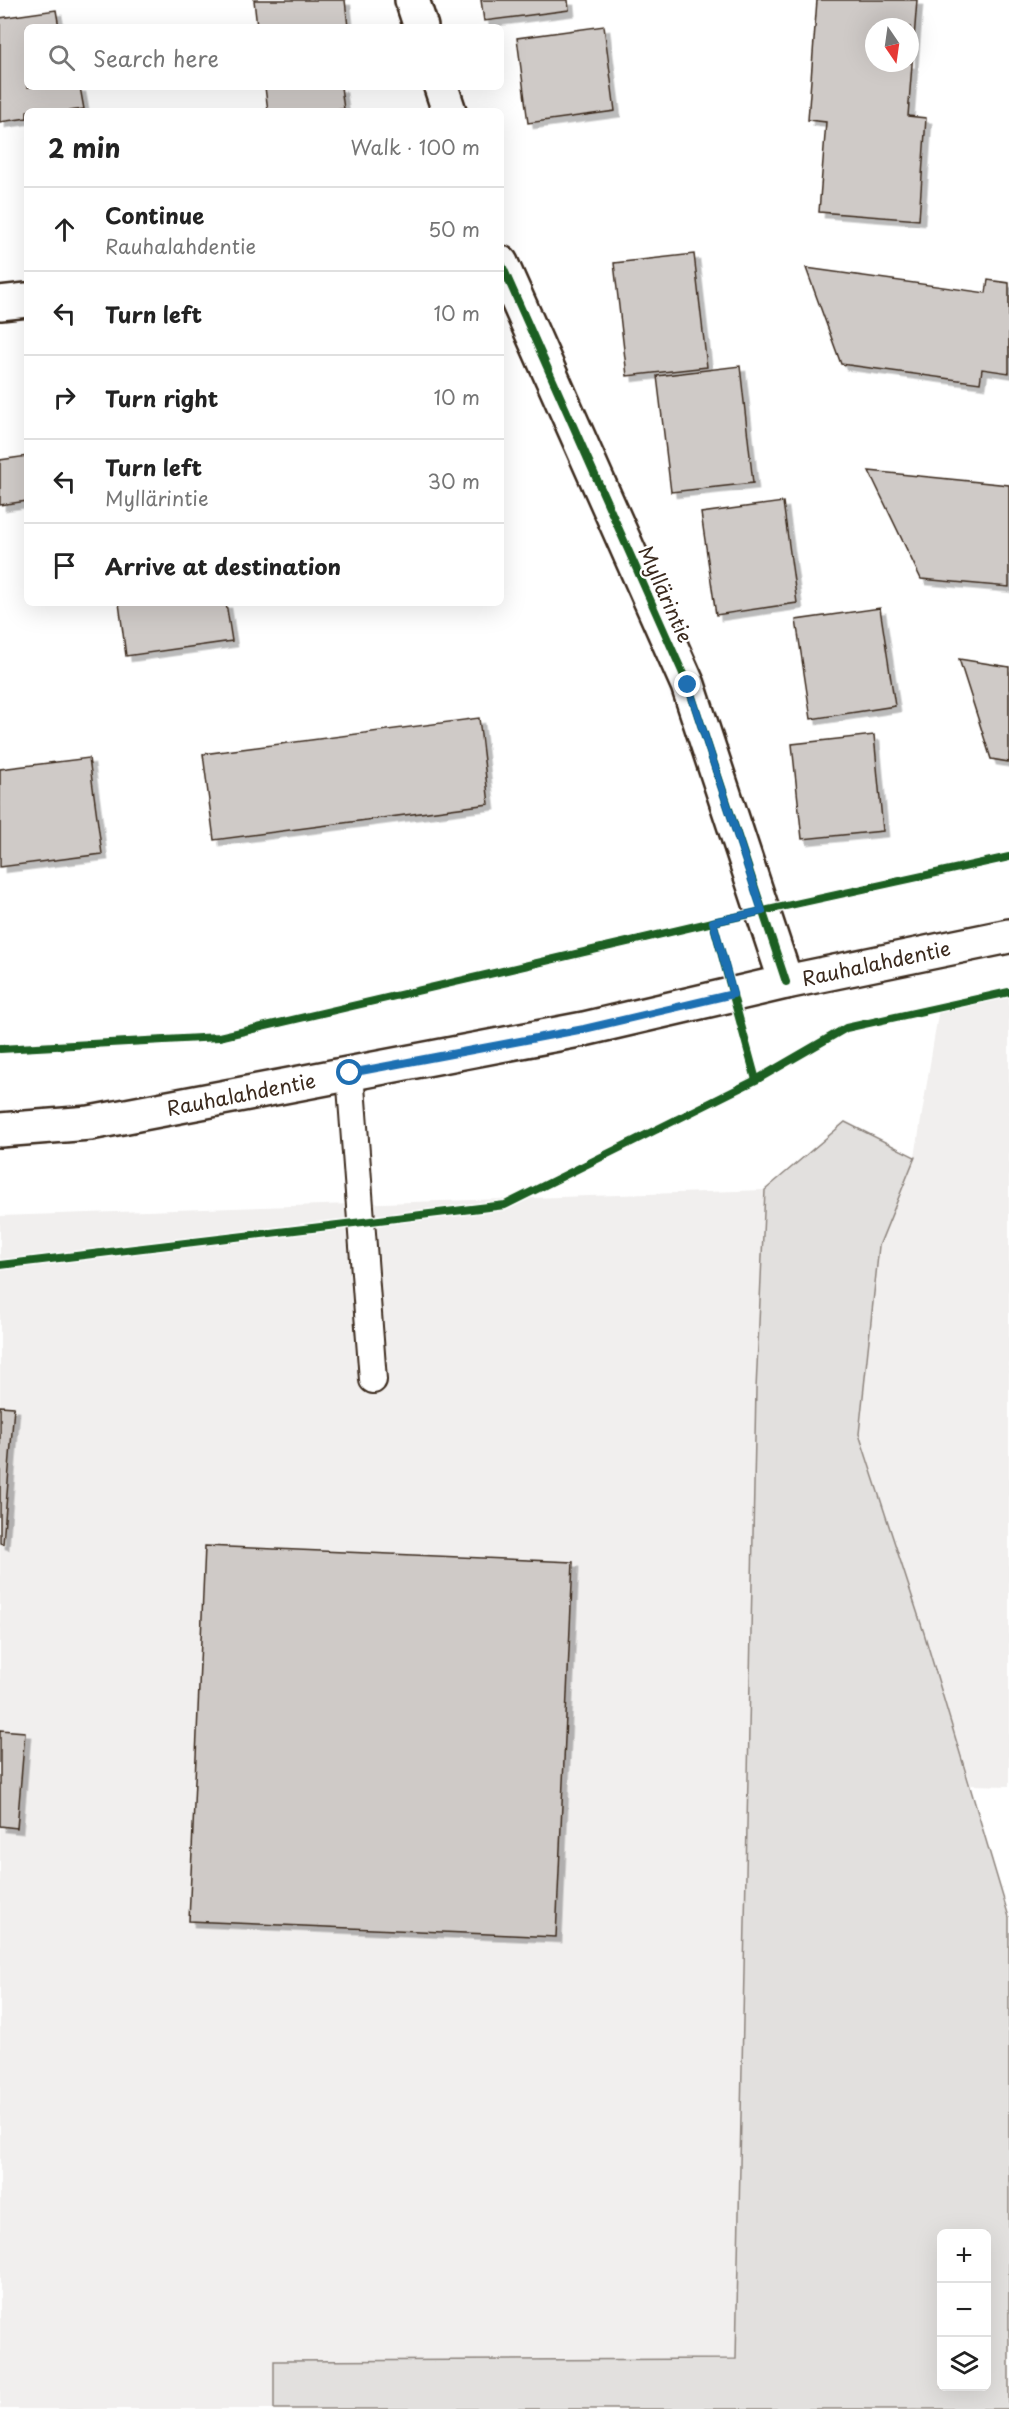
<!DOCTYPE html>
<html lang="en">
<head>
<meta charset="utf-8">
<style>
  body { margin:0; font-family:"Playpen Sans",sans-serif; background:#f2f2f2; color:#222 }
  .controls { position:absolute; right:18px; bottom:18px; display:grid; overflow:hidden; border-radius:9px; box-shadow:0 6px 24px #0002 }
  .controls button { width:54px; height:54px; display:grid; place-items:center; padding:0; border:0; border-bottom:2px solid #e0e0e0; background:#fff; color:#222; font:30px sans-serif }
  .compass { position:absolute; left:865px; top:18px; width:54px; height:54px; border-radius:50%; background:#fff; box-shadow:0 6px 24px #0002; rotate:167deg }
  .stop { position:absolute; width:18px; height:18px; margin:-14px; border:4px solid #1f6fb2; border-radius:50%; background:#fff }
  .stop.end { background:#1f6fb2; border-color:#fff; box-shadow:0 2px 6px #0008 }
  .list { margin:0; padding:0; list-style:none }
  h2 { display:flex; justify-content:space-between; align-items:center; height:78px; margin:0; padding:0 24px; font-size:26px }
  h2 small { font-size:20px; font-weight:400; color:#767676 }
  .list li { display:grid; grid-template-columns:39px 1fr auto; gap:18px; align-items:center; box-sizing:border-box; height:84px; padding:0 24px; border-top:2px solid #e0e0e0 }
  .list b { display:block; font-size:22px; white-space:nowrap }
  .list p { margin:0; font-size:20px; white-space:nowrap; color:#767676 }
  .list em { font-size:20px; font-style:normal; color:#767676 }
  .icon { flex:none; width:33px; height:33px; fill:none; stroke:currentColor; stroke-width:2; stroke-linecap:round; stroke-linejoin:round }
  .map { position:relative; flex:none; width:1009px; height:2409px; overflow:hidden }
  .search { position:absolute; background:#fff; box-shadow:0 6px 24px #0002; left:24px; top:24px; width:480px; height:66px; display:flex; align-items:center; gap:15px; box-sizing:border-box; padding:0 21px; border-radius:9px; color:#767676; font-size:22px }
  .panel { position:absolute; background:#fff; box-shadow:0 6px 24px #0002; left:24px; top:108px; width:480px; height:498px; border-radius:9px }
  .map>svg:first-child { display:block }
  .built { fill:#f1efee }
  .green { fill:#e2e0de; stroke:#8e857e; stroke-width:1.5; fill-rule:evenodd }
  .building { fill:#cfcac7; stroke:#3b2a1e; stroke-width:1.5; fill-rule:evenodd; filter:url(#shadow) }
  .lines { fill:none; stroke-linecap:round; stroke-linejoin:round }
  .service-casing { stroke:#3b2a1e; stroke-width:30 }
  .minor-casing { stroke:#3b2a1e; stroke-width:38 }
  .secondary-casing { stroke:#3b2a1e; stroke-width:38 }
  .service { stroke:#fff; stroke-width:26 }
  .minor { stroke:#fff; stroke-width:33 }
  .secondary { stroke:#fff; stroke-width:33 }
  .cycleway-casing { stroke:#fff; stroke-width:11 }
  .cycleway { stroke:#1b5e20; stroke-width:8 }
  .route { stroke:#1f6fb2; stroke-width:8 }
  .labels { text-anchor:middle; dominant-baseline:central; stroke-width:4.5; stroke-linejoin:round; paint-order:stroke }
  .street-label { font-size:20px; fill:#3b2a1e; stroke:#fff }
</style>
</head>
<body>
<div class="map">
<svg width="1009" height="2409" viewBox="0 0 1009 2409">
  <defs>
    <filter id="shadow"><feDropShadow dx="5.5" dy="5.5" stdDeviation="0" flood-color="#0004"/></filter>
  </defs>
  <rect width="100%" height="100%" fill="#fff"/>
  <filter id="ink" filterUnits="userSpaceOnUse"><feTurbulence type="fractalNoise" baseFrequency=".0167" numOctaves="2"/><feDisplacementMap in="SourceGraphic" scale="12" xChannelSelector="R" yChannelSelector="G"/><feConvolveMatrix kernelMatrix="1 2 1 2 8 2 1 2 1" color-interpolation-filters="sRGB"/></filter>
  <g filter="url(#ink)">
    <!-- built -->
    <path class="built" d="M1009,998V1786L971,1785L859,1434L879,1246L915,1157L939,1008Z
      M765,1190L736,2359L274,2361V2409H0V1216Z"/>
    <!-- green -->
    <path class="green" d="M845,1122L915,1157L879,1246L859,1434L924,1633L1009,1917V2409H274V2361L736,2359L756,1389L765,1190ZM942,2234H986V2386H942Z"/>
    <!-- building -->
    <path class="building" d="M254,0H345L348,27H257Z
      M481,0H568L569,10L484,21Z
      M817,0H917L908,116L926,118L919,220L819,212L826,122L808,120ZM874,27H910V63H874Z
      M56,10L59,27H27V87H80L84,109L69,111H27V118L0,122V18Z
      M604,26L615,111L528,123L517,38Z
      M265,87H341L344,109L325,111H268Z
      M694,254L707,367L627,376L614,263Z
      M806,268L986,293L988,280L1009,283V373L982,369L980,383L841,364Z
      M740,366L753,483L671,492L657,376Z
      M27,456V501L0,505V460Z
      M869,471L1009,485V587L921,579Z
      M783,502L797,603L716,615L701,513Z
      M119,603H226L232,641L126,656Z
      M880,608L895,706L811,719L796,620Z
      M959,659L1009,667V762L991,759Z
      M479,718L489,804L214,840L203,754Z
      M874,735L883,831L802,839L792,744Z
      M89,758L102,854L0,867V769Z
      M0,1406L14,1407L3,1544L0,1543Z
      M205,1546L573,1562L556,1937L189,1921Z
      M0,1730L25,1732L17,1828L0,1826Z"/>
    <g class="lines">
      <!-- service casing -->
      <g class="service-casing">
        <path id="service" d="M350,1073L373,1380"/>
      </g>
      <!-- minor casing -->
      <g class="minor-casing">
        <path id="minor" d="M412,0L421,27
          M441,87L449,111
          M501,263L688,685L786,982
          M0,303L27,300"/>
      </g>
      <!-- secondary casing -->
      <g class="secondary-casing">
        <path id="secondary" d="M0,1130L90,1123L584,1029L786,982L1009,936"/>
      </g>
      <!-- service -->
      <use href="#service" class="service"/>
      <!-- minor -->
      <use href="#minor" class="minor"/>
      <!-- secondary -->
      <use href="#secondary" class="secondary"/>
      <!-- cycleway casing -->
      <g class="cycleway-casing">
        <path id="cycleway" d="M501,263L688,685L786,982
          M0,1049L219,1037L713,922
          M756,1080L713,922L1009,857
          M0,1265L505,1205L756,1080L846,1028L1009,992"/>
      </g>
      <!-- cycleway -->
      <use href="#cycleway" class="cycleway"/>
    </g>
  </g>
  <g class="lines" filter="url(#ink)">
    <!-- route -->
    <path class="route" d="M350,1073L584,1029L733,994L713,922L762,911L688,685"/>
  </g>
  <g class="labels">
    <!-- street labels -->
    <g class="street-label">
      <text transform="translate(666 594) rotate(66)">Myllärintie</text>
      <text transform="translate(876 963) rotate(-12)">Rauhalahdentie</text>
      <text transform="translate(241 1094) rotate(-11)">Rauhalahdentie</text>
    </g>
  </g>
</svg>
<div class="controls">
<button>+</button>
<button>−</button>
<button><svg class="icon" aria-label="layers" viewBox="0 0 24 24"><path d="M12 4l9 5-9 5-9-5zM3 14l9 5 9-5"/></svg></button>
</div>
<svg class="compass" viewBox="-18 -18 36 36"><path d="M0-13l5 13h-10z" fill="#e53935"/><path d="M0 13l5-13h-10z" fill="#767676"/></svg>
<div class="stop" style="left:350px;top:1073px"></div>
<div class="stop end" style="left:688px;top:685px"></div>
<div class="search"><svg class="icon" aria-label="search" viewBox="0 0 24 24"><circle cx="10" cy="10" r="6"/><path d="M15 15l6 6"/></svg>Search here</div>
<section class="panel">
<h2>2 min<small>Walk · 100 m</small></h2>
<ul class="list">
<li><svg class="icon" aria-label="ahead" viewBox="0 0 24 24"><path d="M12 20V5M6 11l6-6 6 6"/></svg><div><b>Continue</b><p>Rauhalahdentie</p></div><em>50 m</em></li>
<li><svg class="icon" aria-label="left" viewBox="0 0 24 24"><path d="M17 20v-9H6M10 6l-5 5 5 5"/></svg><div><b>Turn left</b></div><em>10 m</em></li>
<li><svg class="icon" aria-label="right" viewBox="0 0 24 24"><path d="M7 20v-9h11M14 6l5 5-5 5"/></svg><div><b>Turn right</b></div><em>10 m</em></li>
<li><svg class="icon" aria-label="left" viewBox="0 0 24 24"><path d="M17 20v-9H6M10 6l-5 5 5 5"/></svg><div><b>Turn left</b><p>Myllärintie</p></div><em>30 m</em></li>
<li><svg class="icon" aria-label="arrive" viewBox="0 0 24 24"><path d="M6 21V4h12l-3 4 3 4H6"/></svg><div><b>Arrive at destination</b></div></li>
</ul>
</section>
</div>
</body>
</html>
